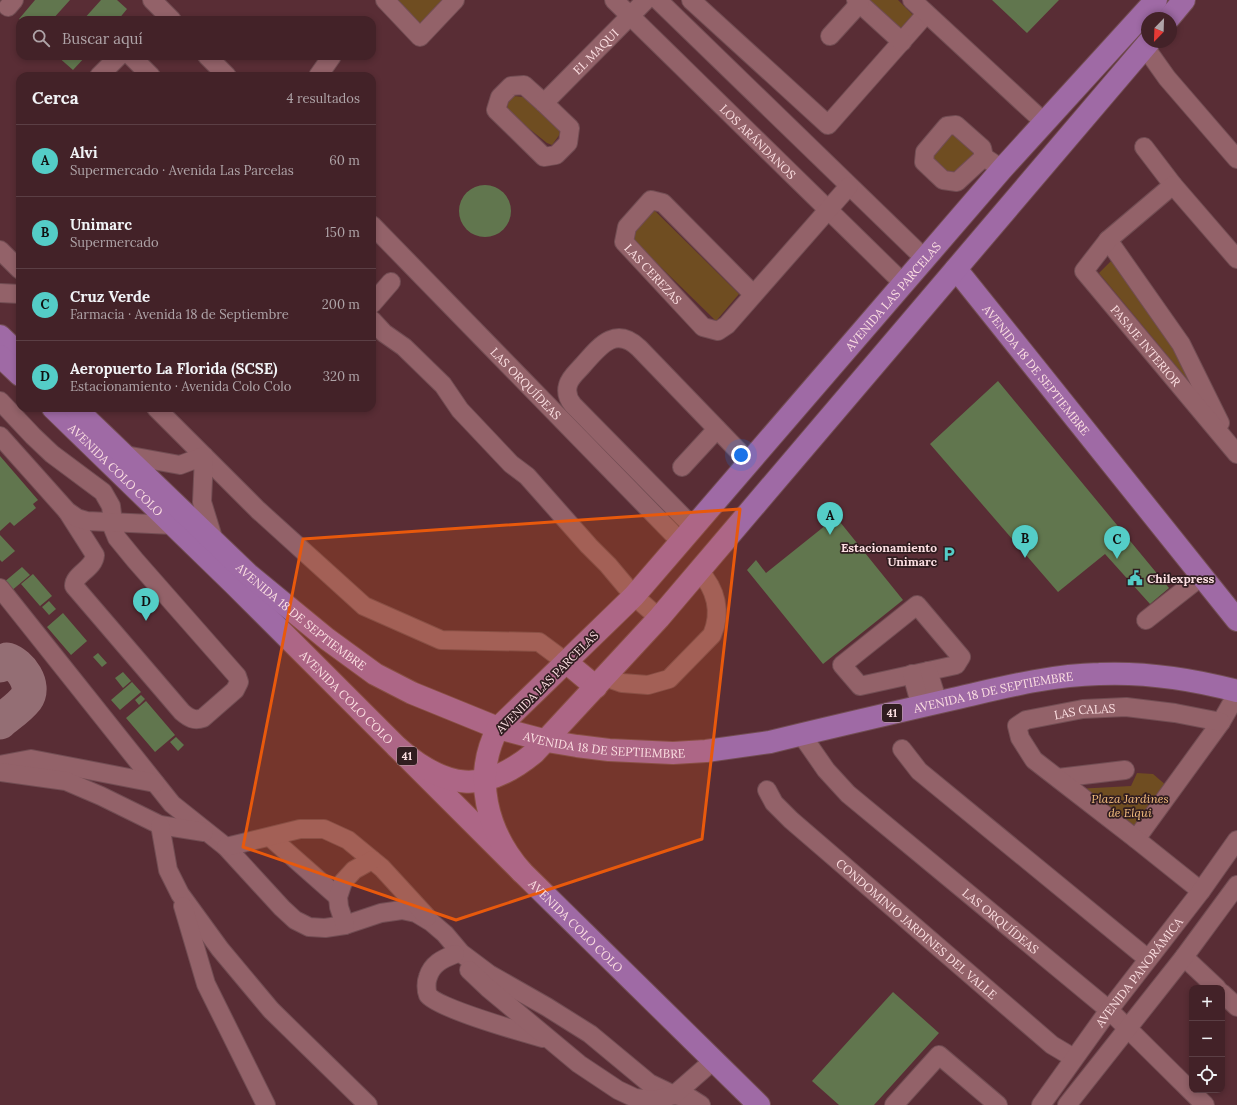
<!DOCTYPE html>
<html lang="es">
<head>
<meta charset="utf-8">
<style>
  body { margin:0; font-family:Lora,serif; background:#4a2a30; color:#f1f3f6 }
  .controls { position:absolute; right:12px; bottom:12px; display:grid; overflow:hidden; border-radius:8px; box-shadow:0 2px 6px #0003 }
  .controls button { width:36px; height:36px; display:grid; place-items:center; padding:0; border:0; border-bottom:1px solid #5b3f45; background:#432228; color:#f1f3f6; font:20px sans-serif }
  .compass { position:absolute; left:1141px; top:12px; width:36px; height:36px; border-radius:50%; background:#432228; box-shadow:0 2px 6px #0003; rotate:203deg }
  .you { position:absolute; left:741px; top:455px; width:14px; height:14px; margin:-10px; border:3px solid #fff; border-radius:50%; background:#1a73e8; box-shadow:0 0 0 6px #1a73e833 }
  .badge { display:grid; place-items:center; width:26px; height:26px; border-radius:50%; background:#54cdc7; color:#111; font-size:13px; font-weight:700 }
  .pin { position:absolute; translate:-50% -33px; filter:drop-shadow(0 1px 2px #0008) }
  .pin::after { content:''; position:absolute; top:21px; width:14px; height:12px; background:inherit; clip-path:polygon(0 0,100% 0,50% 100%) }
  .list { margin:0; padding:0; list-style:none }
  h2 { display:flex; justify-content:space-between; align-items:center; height:52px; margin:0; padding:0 16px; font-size:17px }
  h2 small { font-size:13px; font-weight:400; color:#afa4a8 }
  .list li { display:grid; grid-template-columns:26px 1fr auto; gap:12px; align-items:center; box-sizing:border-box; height:72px; padding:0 16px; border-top:1px solid #5b3f45 }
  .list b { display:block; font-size:15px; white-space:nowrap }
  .list p { margin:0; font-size:13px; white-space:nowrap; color:#afa4a8 }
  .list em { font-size:13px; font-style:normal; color:#afa4a8 }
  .icon { flex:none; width:22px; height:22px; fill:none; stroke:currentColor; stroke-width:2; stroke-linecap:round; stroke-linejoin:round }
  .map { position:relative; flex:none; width:1237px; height:1105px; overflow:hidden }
  .search { position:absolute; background:#432228; box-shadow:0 2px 6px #0003; left:16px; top:16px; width:360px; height:44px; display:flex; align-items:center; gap:10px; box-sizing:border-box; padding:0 14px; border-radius:12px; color:#afa4a8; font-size:15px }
  .panel { position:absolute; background:#432228; box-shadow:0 2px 6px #0003; left:16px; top:72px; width:360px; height:340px; border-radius:12px }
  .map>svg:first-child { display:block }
  .green { fill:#6f4d21 }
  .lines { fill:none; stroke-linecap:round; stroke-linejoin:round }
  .taxiway { stroke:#946e74; stroke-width:35 }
  .building { fill:#61764e }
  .minor-casing { stroke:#724d53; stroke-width:20 }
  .major-casing { stroke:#724d53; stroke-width:24 }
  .minor { stroke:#936269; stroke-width:18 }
  .major { stroke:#9f6aa5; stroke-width:22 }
  .marked { fill:#e8590c; fill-opacity:0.2; stroke:#e8590c; stroke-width:3; stroke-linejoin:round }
  .labels { text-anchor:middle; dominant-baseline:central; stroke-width:3.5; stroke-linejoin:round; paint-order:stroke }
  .shield { fill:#311d20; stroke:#bfa5a8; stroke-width:1 }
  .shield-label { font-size:11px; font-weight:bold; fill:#fcdfe2 }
  .street-label { font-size:12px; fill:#fcdfe2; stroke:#311d20 }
  .poi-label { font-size:12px; font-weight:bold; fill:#fcdfe2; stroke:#311d20; text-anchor:end }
  .park-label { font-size:12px; font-style:italic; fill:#f6bf7f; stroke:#311d20 }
</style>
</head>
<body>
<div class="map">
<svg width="1237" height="1105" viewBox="0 0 1237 1105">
  <rect width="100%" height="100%" fill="#592d35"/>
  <!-- green -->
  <path class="green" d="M397,0H446L420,25Z
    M869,0H898L914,16L902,29Z
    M514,96L523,97L559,127L560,134L552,145L547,143L507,111L508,102Z
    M952,131L976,152L952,180L928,159Z
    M653,209L739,294L716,321L631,238Z
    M1112,260L1179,348L1191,384L1099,273Z
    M1137,773L1153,774L1167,786L1135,830L1076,789L1131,786Z"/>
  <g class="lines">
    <!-- taxiway -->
    <path class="taxiway" d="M0,665L7,660C20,664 36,685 26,699C19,708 8,715 0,722"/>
  </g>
  <!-- building -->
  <path class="building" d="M35,0H70L52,20H20L19,19Z
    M101,0H117L127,9L118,20H83Z
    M992,0H1059L1027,33Z
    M57,56H86L73,70Z
    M459 211a26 26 0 1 1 52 0a26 26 0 1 1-52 0Z
    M998,381L1169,588L1150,604L1105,554L1058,592L930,444Z
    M0,456L38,500L33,504L36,508L14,526L10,522L0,531Z
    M836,517L903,600L823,664L747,570L756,560L766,573Z
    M0,535L15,551L2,562L0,560Z
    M22,567L30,575L10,592L3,583Z
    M33,574L52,596L40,606L21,584Z
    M49,601L56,609L49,615L42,607Z
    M63,613L87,641L71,655L47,627Z
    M98,653L107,663L102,667L93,657Z
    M123,672L131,681L123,688L115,678Z
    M132,682L141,692L120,710L111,700Z
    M141,695L145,699L139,705L135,700Z
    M146,701L175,735L155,752L126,718Z
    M176,737L184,745L178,751L170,742Z
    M893,992L939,1033L874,1105H839L812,1081Z"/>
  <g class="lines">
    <!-- minor casing -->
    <g class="minor-casing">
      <g id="minor">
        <path d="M152,0L172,20"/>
        <path d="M385,0L420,37L455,0"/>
        <path id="s1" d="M614,0L903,283"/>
        <path d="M658,0L924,258"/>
        <path d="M691,0L828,125L926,14"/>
        <path d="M856,0L902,42"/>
        <path d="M912,0L1045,123"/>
        <path d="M8,7L14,0"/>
        <path d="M830,36L860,3"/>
        <path d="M1145,47L1167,78L1237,159"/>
        <path d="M131,56L151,76"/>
        <path d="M207,56L227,76"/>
        <path d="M99,76L119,56"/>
        <path d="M318,76L332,56"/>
        <path d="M524,85L544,103L570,128L568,143L556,155L544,157L496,110L500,97L511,86Z"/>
        <path id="s2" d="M544,103L646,0"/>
        <path d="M1144,147L1173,185"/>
        <path d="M984,157L957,182L943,180L924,162L925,152L947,126L956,125L982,148L984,157L1002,169"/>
        <path id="s3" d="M372,225L681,542"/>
        <path d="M1108,240L1181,344L1220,423"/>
        <path d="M0,250L20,270"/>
        <path id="s4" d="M1237,259L1173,185L1108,240L1084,271L1237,454"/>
        <path d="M0,293L20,294"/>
        <path id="s5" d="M753,294L663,203L651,200L627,227L624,242L703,327L718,331L727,325L849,186"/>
        <path d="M372,304L391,282"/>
        <path d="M372,320L384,333L404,347L443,385L460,410L511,464L527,476L589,546L608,565L634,596L659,618"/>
        <path d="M0,401L33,436L52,454L103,492L111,506L112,514L110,521L117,538L135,560L237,676L239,682L235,690L203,718C194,721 189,718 182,712L74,586C74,574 94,569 95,555L67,511"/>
        <path d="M156,408L258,510L364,606L441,640L539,642L566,662"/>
        <path d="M0,436L67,511L77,518L87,521L173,525"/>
        <path d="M125,455L180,465L204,456L202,502L214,541"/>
        <path d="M682,467L717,429"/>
        <path d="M693,527L573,405C568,399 566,392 568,385C570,377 578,371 583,365C599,347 615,325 639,348L749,462"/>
        <path d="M0,588L172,804L226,847L282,908L295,920L309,927L325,928L345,925L381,913L402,910L416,913L431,922L445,934L461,953L489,974L547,1007L590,1034L649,1083L674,1095L690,1098L701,1105"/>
        <path d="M917,605L961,657L956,665L860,686L842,665Z"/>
        <path d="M1146,620L1202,576"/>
        <path d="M928,671L938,703"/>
        <path d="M912,674L921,707"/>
        <path d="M605,677L622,683L648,685L669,679L712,635C722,612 716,589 699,571"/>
        <path id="s6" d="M801,734L826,770L848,794L1109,1010L1205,1105"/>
        <path d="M902,749L919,771L1148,959"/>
        <path d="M0,765L31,759L155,783"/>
        <path d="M0,772L66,781L101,796L160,825L204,832"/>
        <path d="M1058,778L1125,770"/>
        <path id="s7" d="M767,790L774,803L791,820L1052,1045L1074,1058"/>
        <path d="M160,825L168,870L180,894L220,949L271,1010L368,1105"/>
        <path d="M270,837L338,897"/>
        <path d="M1136,839L1221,722L1237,694"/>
        <path d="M226,847L300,829H324L348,840L382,868L427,917"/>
        <path id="s8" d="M1201,891L1136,839L1034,760L1020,738L1017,726L1026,720L1083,709L1126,707L1175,713L1221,722"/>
        <path d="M183,906L206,984L266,1105"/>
        <path d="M345,925L339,907L338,897L343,882L354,870L372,860"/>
        <path d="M455,954C442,959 432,964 428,977C426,982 426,990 428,995C434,1007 525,1033 543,1038"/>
        <path d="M1184,957L1217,988"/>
        <path d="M469,970L488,988L579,1064L618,1090L635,1098L655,1100L674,1095L714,1060"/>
        <path d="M1222,993L1237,1007"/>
        <path d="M894,1105L939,1055L998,1105"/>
        <path id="s9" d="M1041,1105L1109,1010L1201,891L1237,840"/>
        <path d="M1067,1105L1184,957L1237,885"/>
      </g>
    </g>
    <!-- major casing -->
    <g class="major-casing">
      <g id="major">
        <path d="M1169,18L1184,0"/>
        <path id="s10" d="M956,269L1237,620"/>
        <path d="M0,336L20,355"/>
        <path d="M0,356L20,375"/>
        <path id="s11" d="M53,408L233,583L522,872L759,1105"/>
        <path id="s12" d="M75,408L248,574L327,639L375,674L412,693L498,728L547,741L577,746L609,750L673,753L706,751L770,742C831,727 892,713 953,699C1001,688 1050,675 1099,674C1146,672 1192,679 1237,691"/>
        <path d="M566,662L596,687"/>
        <path d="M397,747C445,789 483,795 534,753L659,618L1149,42"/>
        <path id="s13" d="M522,872C487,832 472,777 498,728L634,596L1002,169L1156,0"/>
      </g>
    </g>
    <!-- minor -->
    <use href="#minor" class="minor"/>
    <!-- major -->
    <use href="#major" class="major"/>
  </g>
  <!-- marked area -->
  <path class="marked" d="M740,509L702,839L456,920L243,847L303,539Z"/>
  <!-- icons -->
  <defs>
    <g id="parking-bare" transform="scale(1.2)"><path d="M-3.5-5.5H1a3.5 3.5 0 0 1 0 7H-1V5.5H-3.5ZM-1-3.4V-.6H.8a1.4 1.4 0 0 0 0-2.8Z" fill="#54cdc7" stroke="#311d20" stroke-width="2.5" paint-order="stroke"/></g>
    <g id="civic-bare" transform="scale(1.2)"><path d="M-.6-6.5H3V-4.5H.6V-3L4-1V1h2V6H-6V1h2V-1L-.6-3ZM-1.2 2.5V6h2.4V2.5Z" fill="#54cdc7" stroke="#311d20" stroke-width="2.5" paint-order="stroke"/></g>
  </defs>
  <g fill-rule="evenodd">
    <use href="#parking-bare" x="949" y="554"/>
    <use href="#civic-bare" x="1135" y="578"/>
  </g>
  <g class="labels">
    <!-- shield labels -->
    <g class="shield">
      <rect x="882" y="704" width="20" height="18" rx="3"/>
      <rect x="397" y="747" width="20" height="18" rx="3"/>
    </g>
    <g class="shield-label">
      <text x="892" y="713">41</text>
      <text x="407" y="756">41</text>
    </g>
    <!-- street labels -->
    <g class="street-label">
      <text stroke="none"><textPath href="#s2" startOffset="73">EL MAQUI</textPath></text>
      <text stroke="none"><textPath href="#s1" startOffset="202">LOS ARÁNDANOS</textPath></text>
      <text stroke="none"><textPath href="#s5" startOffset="235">LAS CEREZAS</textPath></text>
      <text stroke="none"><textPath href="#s13" startOffset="741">AVENIDA LAS PARCELAS</textPath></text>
      <text stroke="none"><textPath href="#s4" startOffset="319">PASAJE INTERIOR</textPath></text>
      <text stroke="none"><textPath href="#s10" startOffset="129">AVENIDA 18 DE SEPTIEMBRE</textPath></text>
      <text stroke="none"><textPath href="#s3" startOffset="221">LAS ORQUÍDEAS</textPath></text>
      <text stroke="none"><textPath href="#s11" startOffset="88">AVENIDA COLO COLO</textPath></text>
      <text stroke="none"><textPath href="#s12" startOffset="308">AVENIDA 18 DE SEPTIEMBRE</textPath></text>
      <text transform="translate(547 682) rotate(-45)">AVENIDA LAS PARCELAS</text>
      <text stroke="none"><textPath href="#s12" startOffset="1040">AVENIDA 18 DE SEPTIEMBRE</textPath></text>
      <text stroke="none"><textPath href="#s11" startOffset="412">AVENIDA COLO COLO</textPath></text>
      <text stroke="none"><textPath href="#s8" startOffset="321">LAS CALAS</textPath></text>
      <text stroke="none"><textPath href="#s12" startOffset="644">AVENIDA 18 DE SEPTIEMBRE</textPath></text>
      <text stroke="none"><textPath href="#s6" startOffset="275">LAS ORQUÍDEAS</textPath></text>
      <text stroke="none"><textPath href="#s11" startOffset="736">AVENIDA COLO COLO</textPath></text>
      <text stroke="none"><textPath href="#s7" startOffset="205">CONDOMINIO JARDINES DEL VALLE</textPath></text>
      <text stroke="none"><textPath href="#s9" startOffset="165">AVENIDA PANORÁMICA</textPath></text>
    </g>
    <!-- poi labels -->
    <g class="poi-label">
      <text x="937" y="547">Estacionamiento<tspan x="937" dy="14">Unimarc</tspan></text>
      <text x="1147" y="578" text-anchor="start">Chilexpress</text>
    </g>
    <!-- park labels -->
    <g class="park-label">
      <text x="1130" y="798">Plaza Jardines<tspan x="1130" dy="14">de Elqui</tspan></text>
    </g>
  </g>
</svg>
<div class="controls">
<button>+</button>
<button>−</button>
<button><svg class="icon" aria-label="locate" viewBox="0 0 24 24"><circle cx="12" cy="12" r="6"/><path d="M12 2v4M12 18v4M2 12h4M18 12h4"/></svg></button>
</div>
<svg class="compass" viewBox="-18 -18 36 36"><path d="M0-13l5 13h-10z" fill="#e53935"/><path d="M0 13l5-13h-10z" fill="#afa4a8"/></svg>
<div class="you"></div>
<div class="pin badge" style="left:830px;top:535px">A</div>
<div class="pin badge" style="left:1025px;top:558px">B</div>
<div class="pin badge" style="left:1117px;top:559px">C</div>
<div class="pin badge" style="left:146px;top:621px">D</div>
<div class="search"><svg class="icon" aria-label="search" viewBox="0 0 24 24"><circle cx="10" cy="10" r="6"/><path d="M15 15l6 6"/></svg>Buscar aquí</div>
<section class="panel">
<h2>Cerca<small>4 resultados</small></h2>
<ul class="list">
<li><span class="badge">A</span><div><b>Alvi</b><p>Supermercado · Avenida Las Parcelas</p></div><em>60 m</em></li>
<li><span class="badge">B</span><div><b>Unimarc</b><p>Supermercado</p></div><em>150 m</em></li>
<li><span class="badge">C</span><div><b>Cruz Verde</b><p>Farmacia · Avenida 18 de Septiembre</p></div><em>200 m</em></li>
<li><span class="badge">D</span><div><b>Aeropuerto La Florida (SCSE)</b><p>Estacionamiento · Avenida Colo Colo</p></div><em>320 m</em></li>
</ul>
</section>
</div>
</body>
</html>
